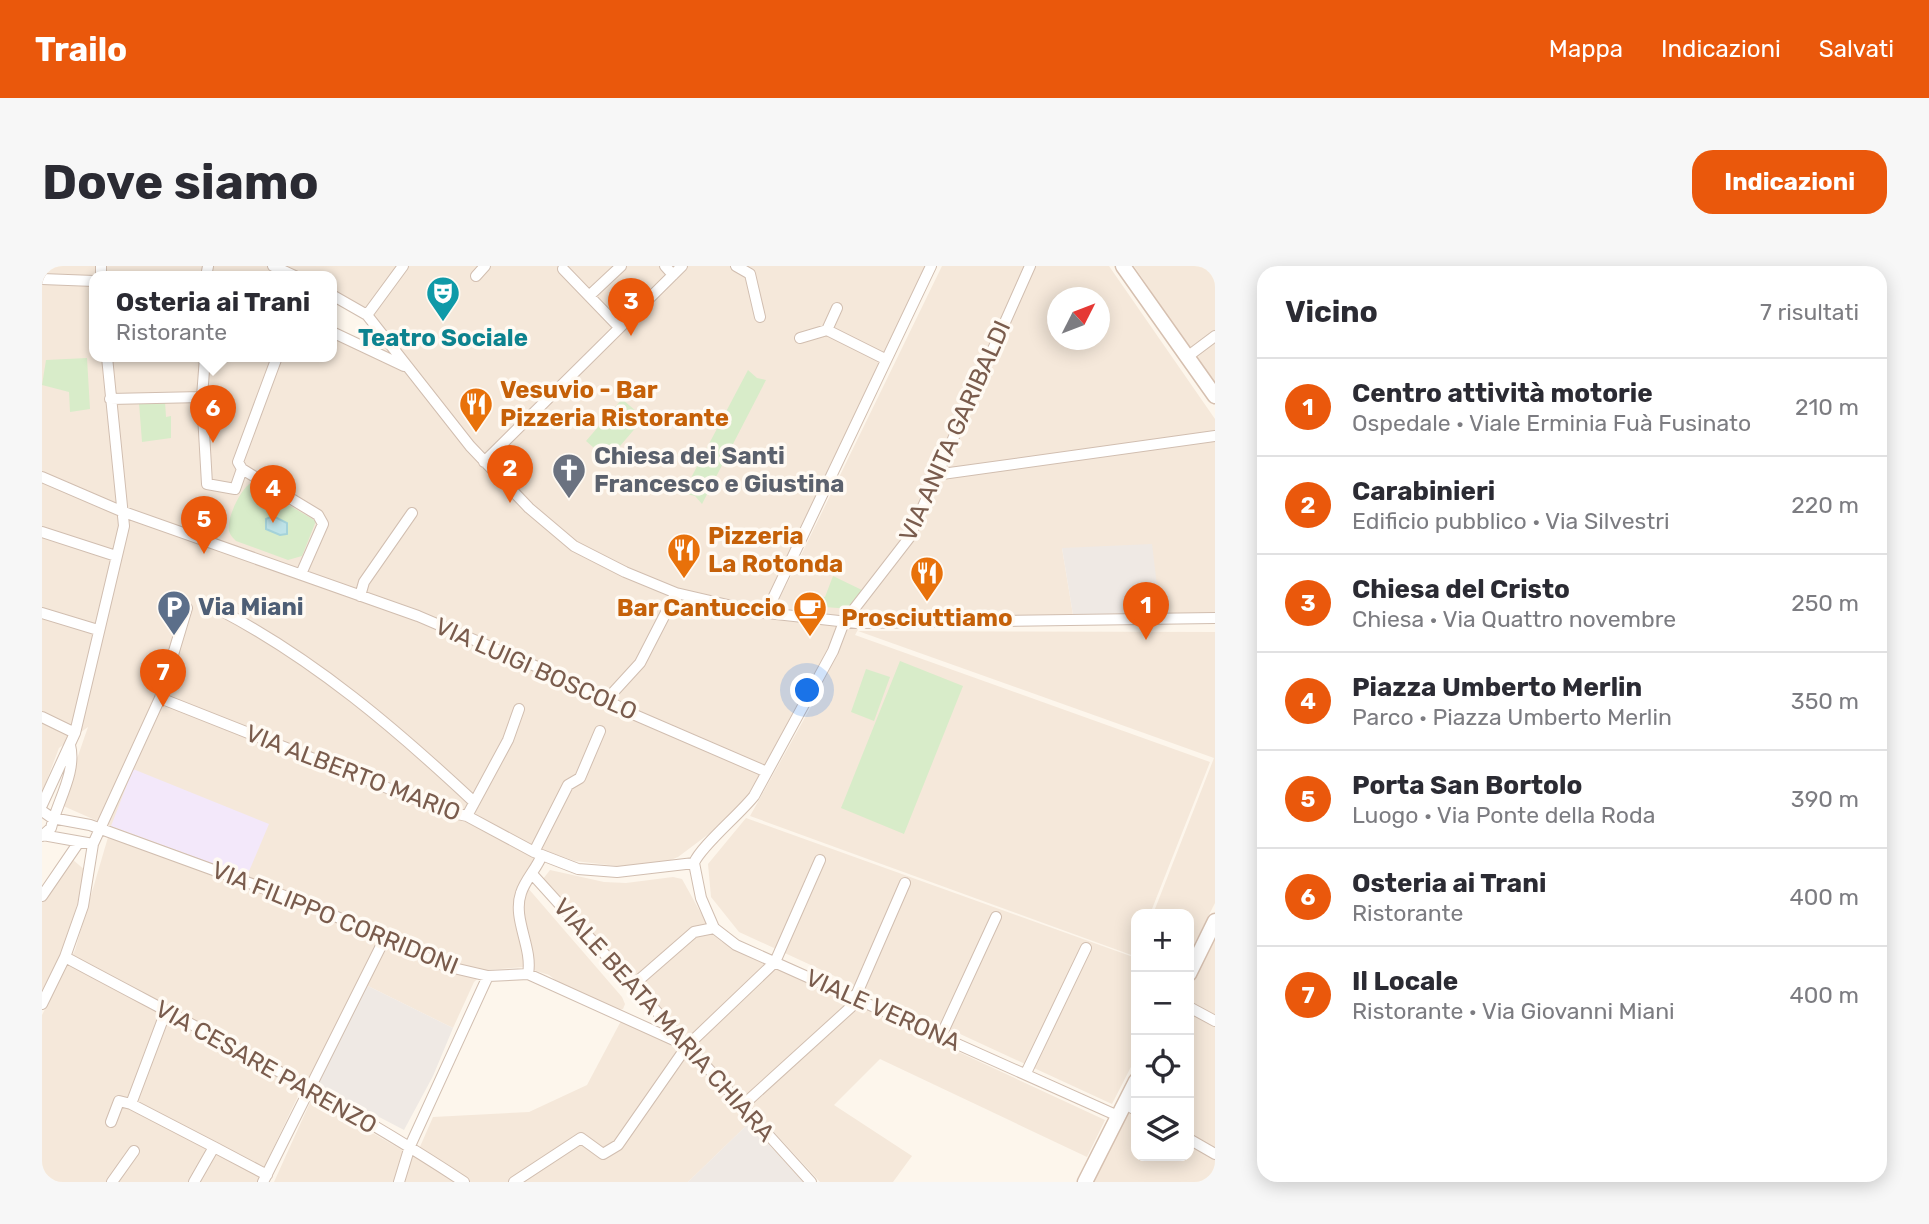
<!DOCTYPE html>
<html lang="it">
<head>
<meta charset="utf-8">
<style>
  body { margin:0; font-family:Rubik,sans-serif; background:#f7f7f7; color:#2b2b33 }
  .controls { position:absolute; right:21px; bottom:21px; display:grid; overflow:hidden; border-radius:14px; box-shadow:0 4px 18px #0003 }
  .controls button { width:63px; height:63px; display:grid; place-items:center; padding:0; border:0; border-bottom:2px solid #e1e1e2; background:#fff; color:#2b2b33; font:35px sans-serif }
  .compass { position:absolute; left:1005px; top:21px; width:63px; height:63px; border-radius:50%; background:#fff; box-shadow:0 4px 18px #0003; rotate:48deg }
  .you { position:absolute; left:766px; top:425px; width:24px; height:24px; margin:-18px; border:5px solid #fff; border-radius:50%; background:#1a73e8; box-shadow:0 0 0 10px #1a73e833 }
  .badge { display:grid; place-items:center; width:46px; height:46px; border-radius:50%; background:#ea580c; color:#fff; font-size:23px; font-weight:700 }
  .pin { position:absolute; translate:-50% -58px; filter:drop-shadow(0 2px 4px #0008) }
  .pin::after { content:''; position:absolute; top:37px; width:24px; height:21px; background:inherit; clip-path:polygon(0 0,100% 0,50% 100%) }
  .popup { position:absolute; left:47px; top:5px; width:248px; height:91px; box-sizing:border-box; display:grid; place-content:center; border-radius:14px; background:#fff; filter:drop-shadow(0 2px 5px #0005); font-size:23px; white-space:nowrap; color:#7c7c81 }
  .popup b { font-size:26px; color:#2b2b33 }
  .popup::after { content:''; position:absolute; left:50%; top:100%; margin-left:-14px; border:14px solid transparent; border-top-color:#fff }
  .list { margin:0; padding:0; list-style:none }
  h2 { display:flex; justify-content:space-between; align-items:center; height:91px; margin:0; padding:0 28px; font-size:30px }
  h2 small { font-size:23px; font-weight:400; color:#7c7c81 }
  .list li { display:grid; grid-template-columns:46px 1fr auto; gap:21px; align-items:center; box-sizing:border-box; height:98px; padding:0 28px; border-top:2px solid #e1e1e2 }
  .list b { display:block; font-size:26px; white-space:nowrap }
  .list p { margin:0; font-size:23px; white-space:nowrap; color:#7c7c81 }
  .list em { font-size:23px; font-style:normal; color:#7c7c81 }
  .icon { flex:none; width:38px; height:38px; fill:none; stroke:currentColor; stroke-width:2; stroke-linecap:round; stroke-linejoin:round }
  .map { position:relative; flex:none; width:1173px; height:916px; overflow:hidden; border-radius:21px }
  header { display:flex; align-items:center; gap:42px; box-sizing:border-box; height:98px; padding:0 35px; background:#ea580c; color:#fff }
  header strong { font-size:33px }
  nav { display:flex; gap:38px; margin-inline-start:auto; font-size:24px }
  .intro { display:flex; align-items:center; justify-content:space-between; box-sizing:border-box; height:168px; padding:0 42px }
  h1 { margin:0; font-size:49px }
  .button { padding:18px 32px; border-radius:21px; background:#ea580c; color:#fff; font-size:24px; font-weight:700 }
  main { display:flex; gap:42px; padding:0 42px }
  aside { flex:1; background:#fff; border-radius:21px; box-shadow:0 4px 18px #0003 }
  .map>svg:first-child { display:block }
  .residential { fill:#f5e8da; fill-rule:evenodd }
  .industrial { fill:#efe9e4 }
  .education { fill:#f3e8fa }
  .green { fill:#d8ecc9 }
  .water { fill:#bfe3e8; stroke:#a5d3da; stroke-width:2 }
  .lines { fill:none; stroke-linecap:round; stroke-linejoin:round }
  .street-casing { stroke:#d1beb0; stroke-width:12 }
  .secondary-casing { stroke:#d6c0b0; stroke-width:17 }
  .street { stroke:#fff; stroke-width:10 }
  .secondary { stroke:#fff; stroke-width:14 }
  .labels { text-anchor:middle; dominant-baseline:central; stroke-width:7; stroke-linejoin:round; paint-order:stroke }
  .culture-label { font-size:24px; font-weight:bold; fill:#0d838f; stroke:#fffaf3 }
  .food-label { font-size:24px; font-weight:bold; fill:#c56008; stroke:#fffaf3; text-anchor:start }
  .street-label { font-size:24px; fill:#7a5c4d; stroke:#fffaf3 }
  .worship-label { font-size:24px; font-weight:bold; fill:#5b616d; stroke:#fffaf3; text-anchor:start }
  .service-label { font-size:24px; font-weight:bold; fill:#4e5e75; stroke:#fffaf3; text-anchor:start }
</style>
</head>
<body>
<header>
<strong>Trailo</strong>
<nav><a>Mappa</a><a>Indicazioni</a><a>Salvati</a></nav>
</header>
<div class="intro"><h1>Dove siamo</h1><a class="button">Indicazioni</a></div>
<main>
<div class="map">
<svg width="1173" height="916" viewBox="0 0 1173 916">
  <rect width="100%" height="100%" fill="#fdf6ec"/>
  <!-- residential -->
  <path class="residential" d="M0,0H883L744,320L900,0H1067L1173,153V351L1119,353L1020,282L1032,355L822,353L813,369L1168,496L1108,648H1094L1092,690L708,550L780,421L721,515L668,567L636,591L626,595L583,601L533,595L504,585L479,614L580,731L583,738L581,743L575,744L517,717L507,709L482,701L445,704L432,716L411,762L322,718L274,818L258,826L215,916H0V749L33,684L69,561L19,539L46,461L17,482L0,527ZM52,11H290V29L348,72L331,88L290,70V91H52ZM1015,32H1058V74H1015Z
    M1092,0H1173V119L1150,86Z
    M816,365L1173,366V637L1147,688V648H1111L1172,492Z
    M704,552L1094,692V791L1070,838L697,666L669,631L666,598Z
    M30,593L44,605L24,679L0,725V636Z
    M508,604L562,616L584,617L631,611L640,613L671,669L680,676L1063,854L1045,891L838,793L792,839L870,890L851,916H778L503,617L501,613Z
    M1173,673V916H1050L1094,829V890H1147V725Z
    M579,755L635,780L650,791L707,857L646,916H232L270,832L367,888L377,883L391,851L487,846L545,819Z"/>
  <!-- industrial -->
  <path class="industrial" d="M1110,278L1119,353L1032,355L1020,282Z
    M322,718L411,762L391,810L362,864L274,818Z
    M707,857L761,916H646Z"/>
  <!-- education -->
  <path class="education" d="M91,503L227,558L205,610L69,560Z"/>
  <!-- green -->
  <path class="green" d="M45,92L48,143L28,146L27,126L0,119L4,94Z
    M706,104L715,112L724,114L660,238L653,230L641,227Z
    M580,133L602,152L566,194L544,175Z
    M123,135L124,151L129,150V172L100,176L97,137Z
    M209,217L274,255L260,290L246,294L194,275C191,272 188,269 187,265C184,253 199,222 209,217Z
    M791,310L822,325L809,343L769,340V330L783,331Z
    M858,395L921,420L862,568L799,542Z
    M824,403L848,411L832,455L809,446Z"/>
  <!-- water -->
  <path class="water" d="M231,250L245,257V268L238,269L224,263V253Z"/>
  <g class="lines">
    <!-- street casing -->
    <g class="street-casing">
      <path id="street" d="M59,0V11
        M231,0L255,11
        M623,0L631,9
        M694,0L708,8
        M521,3L576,60
        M708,8L718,51
        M434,10L443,0
        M164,11L166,0
        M0,13L52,15
        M290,29L325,49L428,180L487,242L532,280L583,306L634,327L716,346L815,357L1173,352
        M547,30L579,0
        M325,49L361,0
        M785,64L795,42
        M290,66L362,100
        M758,72L785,64L843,93
        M163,91L160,131L165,218L193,223L200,203
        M1145,91L1173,70
        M68,133L160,131
        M442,196L640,0
        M200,203L276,249L281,258L259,308
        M200,203L196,196L235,91
        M893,209L1173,170
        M0,211L79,245L376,350L519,411L593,449L725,506
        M0,266L74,290
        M318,330L322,316L370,247
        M178,344C273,394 353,462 431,535
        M0,347L56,364
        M724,347L889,0
        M118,432L406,546L425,550L492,586L536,603L575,606L652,597
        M566,432L598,397L634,327
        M0,451L33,467
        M0,539L33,467L82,260L65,91
        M0,545L10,552L48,559L273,641L403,700L446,710L486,708L645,780
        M425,550L466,474L477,443
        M0,569L51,578
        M0,570L9,562C15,536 35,506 28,479
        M492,586L526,519L538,512L558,465
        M652,597C659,580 697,549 712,530L791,385L802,356L867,272L988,0
        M652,597L659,632L672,662L694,679L1076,850
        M491,609L769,916
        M0,630L37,576
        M23,691C157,763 295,832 422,916
        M486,708C491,681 470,653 479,627C483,614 495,602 500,589
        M590,720L652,666L672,662
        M0,738L23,691L41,640L51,578L118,432L145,342
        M1147,741L1173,755
        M899,770L954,651
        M984,807L1044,682
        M89,838L124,745
        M1083,838L1094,844
        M700,840L809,741L863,617
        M69,856L77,835L89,838L172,881
        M1147,873L1173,888
        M70,916L92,885
        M152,916L172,881L225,909
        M221,916L343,672
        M357,916L368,880L446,710
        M472,916L539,872L561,888L576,879L645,780L733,696L778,594"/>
    </g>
    <!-- secondary casing -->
    <g class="secondary-casing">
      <path id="secondary" d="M1081,0L1173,130
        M1147,708L1173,655
        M1043,916L1094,815"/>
    </g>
    <!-- street -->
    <use href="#street" class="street"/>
    <!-- secondary -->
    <use href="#secondary" class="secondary"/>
  </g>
  <!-- icons -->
  <defs>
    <g id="theatre-pin" transform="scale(1.75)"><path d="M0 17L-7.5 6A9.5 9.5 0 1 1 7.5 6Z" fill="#0f9aa8" stroke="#fffaf3"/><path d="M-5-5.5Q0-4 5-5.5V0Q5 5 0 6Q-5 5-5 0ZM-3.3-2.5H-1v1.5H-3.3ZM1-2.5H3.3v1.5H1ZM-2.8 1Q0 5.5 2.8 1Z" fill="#fff"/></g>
    <g id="restaurant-pin" transform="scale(1.75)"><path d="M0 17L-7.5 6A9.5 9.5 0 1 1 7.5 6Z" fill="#e8710a" stroke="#fffaf3"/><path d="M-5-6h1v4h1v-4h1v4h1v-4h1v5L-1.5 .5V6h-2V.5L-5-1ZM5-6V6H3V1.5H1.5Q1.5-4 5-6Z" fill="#fff"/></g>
    <g id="church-pin" transform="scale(1.75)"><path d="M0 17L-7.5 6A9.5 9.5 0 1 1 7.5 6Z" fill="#6b7280" stroke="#fffaf3"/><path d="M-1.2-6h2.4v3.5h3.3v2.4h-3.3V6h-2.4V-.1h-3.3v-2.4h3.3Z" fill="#fff"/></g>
    <g id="parking-pin" transform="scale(1.75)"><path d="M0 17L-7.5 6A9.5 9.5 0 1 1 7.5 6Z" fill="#5c6f8a" stroke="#fffaf3"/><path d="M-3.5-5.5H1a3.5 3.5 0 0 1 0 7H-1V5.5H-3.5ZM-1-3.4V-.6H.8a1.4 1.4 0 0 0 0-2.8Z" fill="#fff"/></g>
    <g id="cafe-pin" transform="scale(1.75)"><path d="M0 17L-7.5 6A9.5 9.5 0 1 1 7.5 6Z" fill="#e8710a" stroke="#fffaf3"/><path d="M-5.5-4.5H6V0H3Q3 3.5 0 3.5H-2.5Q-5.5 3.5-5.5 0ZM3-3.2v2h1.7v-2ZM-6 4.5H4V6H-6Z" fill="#fff"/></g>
  </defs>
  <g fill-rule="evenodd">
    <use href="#theatre-pin" x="401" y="27"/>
    <use href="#restaurant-pin" x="434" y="138"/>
    <use href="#church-pin" x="527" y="204"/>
    <use href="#restaurant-pin" x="642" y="284"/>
    <use href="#restaurant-pin" x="885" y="307"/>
    <use href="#parking-pin" x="132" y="341"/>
    <use href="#cafe-pin" x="768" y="342"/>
  </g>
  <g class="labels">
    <!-- culture labels -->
    <g class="culture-label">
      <text x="401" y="72">Teatro Sociale</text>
    </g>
    <!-- food labels -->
    <g class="food-label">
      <text x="458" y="124">Vesuvio - Bar<tspan x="458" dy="28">Pizzeria Ristorante</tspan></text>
      <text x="666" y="270">Pizzeria<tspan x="666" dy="28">La Rotonda</tspan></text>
      <text x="744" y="342" text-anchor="end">Bar Cantuccio</text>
      <text x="885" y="352" text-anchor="middle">Prosciuttiamo</text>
    </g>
    <!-- street labels -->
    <g class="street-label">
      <text transform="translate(913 165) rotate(-66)">VIA ANITA GARIBALDI</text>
      <text transform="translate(494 403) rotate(24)">VIA LUIGI BOSCOLO</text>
      <text transform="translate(311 507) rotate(21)">VIA ALBERTO MARIO</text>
      <text transform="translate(293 652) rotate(22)">VIA FILIPPO CORRIDONI</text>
      <text transform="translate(841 744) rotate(24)">VIALE VERONA</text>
      <text transform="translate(622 754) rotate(48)">VIALE BEATA MARIA CHIARA</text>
      <text transform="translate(224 801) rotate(29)">VIA CESARE PARENZO</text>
    </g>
    <!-- worship labels -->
    <g class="worship-label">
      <text x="552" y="190">Chiesa dei Santi<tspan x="552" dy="28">Francesco e Giustina</tspan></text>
    </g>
    <!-- service labels -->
    <g class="service-label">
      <text x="156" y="341">Via Miani</text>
    </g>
  </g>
</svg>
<div class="controls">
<button>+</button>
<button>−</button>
<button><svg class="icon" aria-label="locate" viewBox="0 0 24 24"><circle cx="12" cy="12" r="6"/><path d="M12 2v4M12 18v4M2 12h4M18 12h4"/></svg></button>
<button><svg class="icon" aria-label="layers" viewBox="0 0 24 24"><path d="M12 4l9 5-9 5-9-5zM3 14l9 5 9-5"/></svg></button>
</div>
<svg class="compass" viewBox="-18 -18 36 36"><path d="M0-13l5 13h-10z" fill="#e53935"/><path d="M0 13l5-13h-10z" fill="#7c7c81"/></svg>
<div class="you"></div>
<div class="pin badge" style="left:1104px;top:374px">1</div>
<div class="pin badge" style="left:468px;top:237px">2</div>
<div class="pin badge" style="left:589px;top:70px">3</div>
<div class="pin badge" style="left:231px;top:257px">4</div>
<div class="pin badge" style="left:162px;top:288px">5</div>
<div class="pin badge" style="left:171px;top:177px">6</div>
<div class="popup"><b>Osteria ai Trani</b>Ristorante</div>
<div class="pin badge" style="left:121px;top:441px">7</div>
</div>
<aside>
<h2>Vicino<small>7 risultati</small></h2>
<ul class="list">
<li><span class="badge">1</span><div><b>Centro attività motorie</b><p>Ospedale · Viale Erminia Fuà Fusinato</p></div><em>210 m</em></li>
<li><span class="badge">2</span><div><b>Carabinieri</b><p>Edificio pubblico · Via Silvestri</p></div><em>220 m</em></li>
<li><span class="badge">3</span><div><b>Chiesa del Cristo</b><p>Chiesa · Via Quattro novembre</p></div><em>250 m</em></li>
<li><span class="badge">4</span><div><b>Piazza Umberto Merlin</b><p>Parco · Piazza Umberto Merlin</p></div><em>350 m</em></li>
<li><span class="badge">5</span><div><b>Porta San Bortolo</b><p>Luogo · Via Ponte della Roda</p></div><em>390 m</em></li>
<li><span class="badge">6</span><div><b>Osteria ai Trani</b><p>Ristorante</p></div><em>400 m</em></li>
<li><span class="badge">7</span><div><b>Il Locale</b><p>Ristorante · Via Giovanni Miani</p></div><em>400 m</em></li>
</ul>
</aside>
</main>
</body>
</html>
